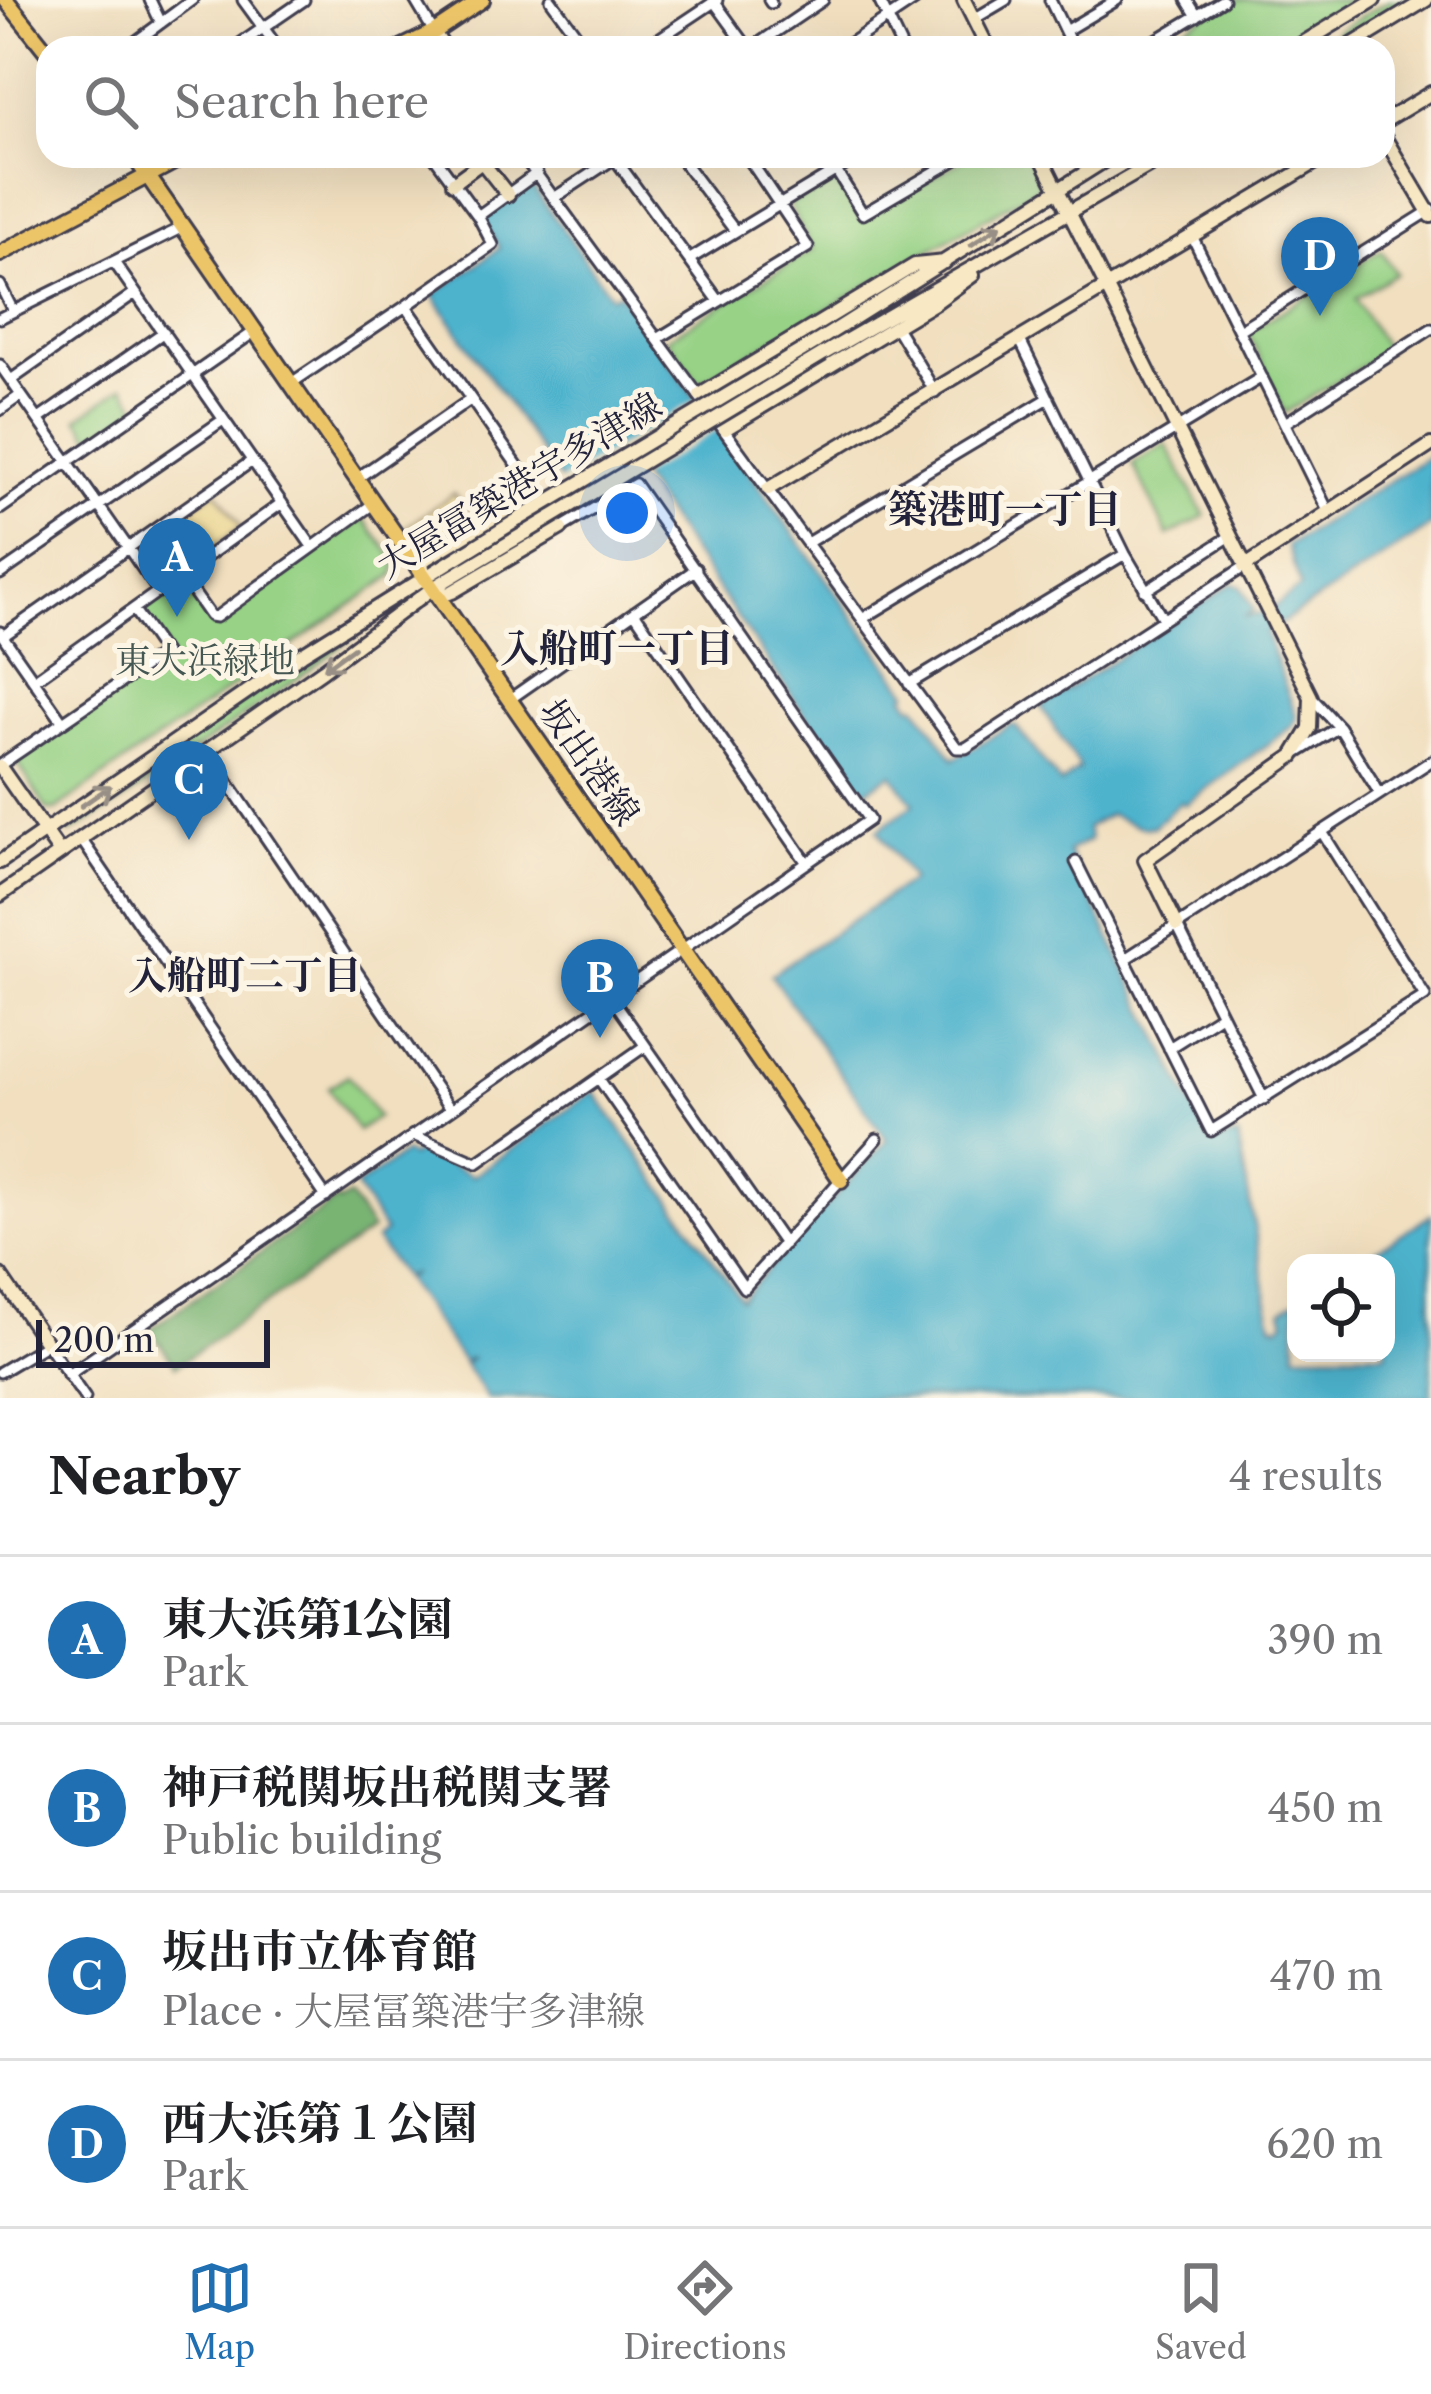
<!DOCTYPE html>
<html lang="en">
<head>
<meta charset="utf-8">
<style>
  body { margin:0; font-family:"Libre Caslon Text","Noto Serif JP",serif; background:#f6f6f6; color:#202124 }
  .controls { position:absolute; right:36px; bottom:36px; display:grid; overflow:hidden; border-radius:24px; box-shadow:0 12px 48px #0002 }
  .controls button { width:108px; height:108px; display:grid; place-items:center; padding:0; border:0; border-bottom:3px solid #e0e0e0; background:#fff; color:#202124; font:60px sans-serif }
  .scale { position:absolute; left:36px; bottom:30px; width:234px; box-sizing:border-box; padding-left:12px; border:6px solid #22223b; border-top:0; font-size:33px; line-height:42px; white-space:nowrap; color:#22223b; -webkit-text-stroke:9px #fcf5e5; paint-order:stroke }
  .you { position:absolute; left:627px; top:513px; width:42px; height:42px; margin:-30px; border:9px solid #fff; border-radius:50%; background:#1a73e8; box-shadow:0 0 0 18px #1a73e833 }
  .badge { display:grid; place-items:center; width:78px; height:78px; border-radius:50%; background:#1f6fb2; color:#fff; font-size:39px; font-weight:700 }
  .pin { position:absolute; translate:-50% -99px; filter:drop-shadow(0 3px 6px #0008) }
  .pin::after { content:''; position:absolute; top:63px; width:42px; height:36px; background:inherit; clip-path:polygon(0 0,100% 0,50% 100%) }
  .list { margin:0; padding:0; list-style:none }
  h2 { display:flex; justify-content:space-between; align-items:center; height:156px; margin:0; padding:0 48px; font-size:51px }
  h2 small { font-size:39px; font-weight:400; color:#757577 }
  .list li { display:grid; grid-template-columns:78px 1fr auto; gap:36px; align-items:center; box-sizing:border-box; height:168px; padding:0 48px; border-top:3px solid #e0e0e0 }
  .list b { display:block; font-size:45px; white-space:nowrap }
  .list p { margin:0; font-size:39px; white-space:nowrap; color:#757577 }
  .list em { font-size:39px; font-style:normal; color:#757577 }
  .icon { flex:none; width:66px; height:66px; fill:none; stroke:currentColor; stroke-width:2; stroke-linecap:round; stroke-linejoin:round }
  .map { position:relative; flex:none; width:1431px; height:1398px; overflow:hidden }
  .search { position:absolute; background:#fff; box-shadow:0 12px 48px #0002; left:36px; right:36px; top:36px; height:132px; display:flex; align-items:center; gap:30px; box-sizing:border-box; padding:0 42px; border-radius:36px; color:#757577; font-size:45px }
  .sheet { height:828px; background:#fff }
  nav { display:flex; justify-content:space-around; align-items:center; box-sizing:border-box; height:168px; border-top:3px solid #e0e0e0; background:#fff; font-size:33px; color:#757577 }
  nav a { display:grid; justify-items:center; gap:6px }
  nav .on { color:#1f6fb2 }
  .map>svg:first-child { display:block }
  .green { fill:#97d286; stroke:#5c7a60; stroke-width:3 }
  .forest { fill:#79b473; stroke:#4e6b57; stroke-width:3 }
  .sand { fill:#eeda9e; stroke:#887e6c; stroke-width:3 }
  .water { fill:#4eb3cd; stroke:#386a84; stroke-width:3 }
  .pier { fill:#f1dfbf }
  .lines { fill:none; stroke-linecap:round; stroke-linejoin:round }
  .street-casing { stroke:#413e4f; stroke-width:15 }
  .secondary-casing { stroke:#413e4f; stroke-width:18 }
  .primary-casing { stroke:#413e4f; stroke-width:20 }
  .street { stroke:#fff; stroke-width:9 }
  .secondary { stroke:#f8e8c3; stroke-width:12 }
  .primary { stroke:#edc569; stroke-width:14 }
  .secondary-bridge-casing { stroke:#413e4f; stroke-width:18; stroke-linecap:butt }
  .secondary-bridge { stroke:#f8e8c3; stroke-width:12 }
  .oneway { stroke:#988f86 }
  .labels { text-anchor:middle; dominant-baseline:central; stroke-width:10; stroke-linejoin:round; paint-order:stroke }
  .street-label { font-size:36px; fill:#22223b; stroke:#fcf5e5 }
  .park-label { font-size:36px; fill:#455752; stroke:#fcf5e5 }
  .neighbourhood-label { font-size:39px; font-weight:bold; fill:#22223b; stroke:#fcf5e5 }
</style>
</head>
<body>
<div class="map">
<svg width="1431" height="1398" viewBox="0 0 1431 1398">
  <rect width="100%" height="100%" fill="#fcf5e5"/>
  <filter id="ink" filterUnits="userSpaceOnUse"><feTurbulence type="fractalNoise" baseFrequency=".00833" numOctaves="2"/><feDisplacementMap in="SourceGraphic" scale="24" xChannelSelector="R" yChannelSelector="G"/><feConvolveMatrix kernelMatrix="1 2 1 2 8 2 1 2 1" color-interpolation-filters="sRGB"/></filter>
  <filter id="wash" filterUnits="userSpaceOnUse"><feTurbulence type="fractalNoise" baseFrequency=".004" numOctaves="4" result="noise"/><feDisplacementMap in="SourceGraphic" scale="48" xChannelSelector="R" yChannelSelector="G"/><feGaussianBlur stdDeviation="2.7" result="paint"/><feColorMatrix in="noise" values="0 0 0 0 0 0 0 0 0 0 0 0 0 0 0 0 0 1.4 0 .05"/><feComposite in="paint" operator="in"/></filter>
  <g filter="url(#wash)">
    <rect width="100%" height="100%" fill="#f1dfbf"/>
    <!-- green -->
    <path class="green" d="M1230,0H1354L1274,48H1150Z
      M1389,0H1412L1337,42L1336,32Z
      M969,156H1027L1039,181L1036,189L699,383L667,338L813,250L789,205L834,179L862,219Z
      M1381,250L1396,273L1355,299L1387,351L1285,413L1248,332Z
      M124,386L138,407L92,438L78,418Z
      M1166,444L1205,516L1168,536L1133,464Z
      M363,518L397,562L394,575L55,810H47L16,760L168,653L142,610L180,582L213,622Z
      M410,593L310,670L122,801L70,833L64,824L338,636Z
      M348,1075L378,1117L358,1131L328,1088Z"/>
    <!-- forest -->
    <path class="forest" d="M349,1196L372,1230L176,1366L150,1329L337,1200L339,1202Z"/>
    <!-- sand -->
    <path class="sand" d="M216,490L241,527L213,547L200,529L184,539L172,522Z
      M454,493L468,513L467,520L429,546L417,544L405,528Z"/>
    <!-- water -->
    <path class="water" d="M531,184L611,296L619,292L908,692L905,696L912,706L916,705L954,759L1011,725L1016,726L1061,784L1080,768L1041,707L1233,583L1241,586L1254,610L1244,617L1266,613L1301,587L1287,546L1431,455V526L1266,633L1297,718L1291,727L1185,805L1181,802L1153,827H1141L1109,815L1087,828L1090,840L1068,852L1210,1142L1238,1136L1272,1324L1279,1326L1285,1321L1282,1310L1296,1301V1353H1386V1263H1356L1431,1215V1398H487L464,1364L472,1358L462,1361L405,1280L413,1273L404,1278L376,1240L385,1232L356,1187L405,1153L411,1157L419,1151L473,1176L594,1091L741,1299L887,1140L771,975L912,880L878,830L914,804L892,774L860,794L619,447L573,498L433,295L500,248L482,220Z"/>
    <!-- pier -->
    <path class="pier" d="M701,397L723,426L635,480L617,454L611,458L620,472L569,503L556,484Z"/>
  </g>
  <g filter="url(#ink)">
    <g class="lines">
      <!-- street casing -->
      <g class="street-casing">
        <path id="street" d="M150,0L161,23
          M243,0L278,48
          M415,0L434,32
          M551,0L586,48
          M713,0L748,48
          M769,0L771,3
          M879,0L902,48
          M1050,0L1073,48
          M1187,0L1197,16
          M974,19L1006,0
          M1065,31L1117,0
          M127,48L192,0
          M234,48L304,0
          M550,48L574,32
          M645,48L717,0
          M752,48L823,0
          M843,48L915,0
          M1143,48L1223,0
          M523,156L957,748H966L1244,567
          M613,156L719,301
          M679,156L735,231
          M827,156L863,214L962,156
          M557,196L618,156
          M478,216L537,173
          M1192,236L1328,511
          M690,259L860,156
          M114,262L311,545
          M0,285L13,311
          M406,306L493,245L478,216L434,156
          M0,318L181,228
          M896,327L935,392
          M1239,330L1431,210
          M659,338L808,247L747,156
          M1019,338L1125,554L1163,619
          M0,365L159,592
          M11,380L135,293
          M0,410L21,395
          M39,419L164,332
          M1285,423L1431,329
          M356,479L470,400
          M0,509L254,332
          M807,543L1049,398
          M0,574L223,420
          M182,576L210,616L216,617L373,504
          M1145,591L1229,537
          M634,612L807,863
          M862,619L1262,377
          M0,632L62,721
          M3,636L252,461
          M34,680L282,503
          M909,684L1125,554
          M1311,697L1339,727L1380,794
          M510,699L696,569
          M207,751L450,1109
          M1297,753L1339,727
          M0,765L164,653L134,610
          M81,839L326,1197
          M1076,862L1211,1131L1425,996L1322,832
          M1177,925L1264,1099
          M1125,959L1431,761
          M612,998L784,1244
          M1169,1048L1221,1015
          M599,1079L744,1288L877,1139
          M413,1135L477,1163L645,1046
          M0,1372L47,1344L85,1398
          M68,1375L869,820L635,484L561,528L406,306L290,384"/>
      </g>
      <!-- secondary casing -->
      <g class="secondary-casing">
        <path id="secondary" d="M964,0L988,48
          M434,32L444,48
          M1295,48L1374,0
          M1347,48L1426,0
          M1383,122L1431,93
          M1383,135L1431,216
          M1041,156L1311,697L1310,728L1293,756L1145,860L1177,925
          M482,162L508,195
          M453,183L490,156
          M816,342L1112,156
          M823,354L1166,156
          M700,395L915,265L945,262
          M725,429L936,302L973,275
          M768,489L1326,156
          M1244,567L1431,445
          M424,574L422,562L427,558L536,492
          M434,588L447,594L452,592L561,528
          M0,767L60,853
          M0,862L302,654L519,519
          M0,895L323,670L433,588L527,532
          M0,1275L47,1344"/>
      </g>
      <!-- primary casing -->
      <g class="primary-casing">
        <path id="primary" d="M6,0L48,53
          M401,48L434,32L482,0
          M134,156L841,1180
          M0,254L185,156"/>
      </g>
      <!-- street -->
      <use href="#street" class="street"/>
      <!-- secondary -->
      <use href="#secondary" class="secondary"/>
      <!-- primary -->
      <use href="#primary" class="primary"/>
      <!-- secondary-bridge casing -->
      <g class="secondary-bridge-casing">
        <path id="secondary-bridge" d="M519,519L816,342
          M527,532L823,354"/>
      </g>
      <!-- secondary-bridge -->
      <use href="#secondary-bridge" class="secondary-bridge"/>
    </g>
    <!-- one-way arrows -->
    <defs><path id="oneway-shaft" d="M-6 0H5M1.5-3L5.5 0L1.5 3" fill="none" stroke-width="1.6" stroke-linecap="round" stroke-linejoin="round" transform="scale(3)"/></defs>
    <g class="oneway">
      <use href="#oneway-shaft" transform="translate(986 235) rotate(-34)"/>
      <use href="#oneway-shaft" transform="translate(339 658) rotate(144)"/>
      <use href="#oneway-shaft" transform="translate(96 796) rotate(-35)"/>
    </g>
  </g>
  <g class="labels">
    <!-- street labels -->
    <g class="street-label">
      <text transform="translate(519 485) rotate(-31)">大屋冨築港宇多津線</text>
      <text transform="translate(590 762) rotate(55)">坂出港線</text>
    </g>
    <!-- park labels -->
    <g class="park-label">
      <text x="205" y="660">東大浜緑地</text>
    </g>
    <!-- neighbourhood labels -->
    <g class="neighbourhood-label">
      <text x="1005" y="509">築港町一丁目</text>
      <text x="617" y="648">入船町一丁目</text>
      <text x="245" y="975">入船町二丁目</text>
    </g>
  </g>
</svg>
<div class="controls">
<button><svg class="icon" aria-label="locate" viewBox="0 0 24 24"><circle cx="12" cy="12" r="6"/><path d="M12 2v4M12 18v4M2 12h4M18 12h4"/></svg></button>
</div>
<div class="scale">200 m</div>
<div class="you"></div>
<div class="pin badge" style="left:177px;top:617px">A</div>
<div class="pin badge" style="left:600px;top:1038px">B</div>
<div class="pin badge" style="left:189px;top:840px">C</div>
<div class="pin badge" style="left:1320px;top:316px">D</div>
<div class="search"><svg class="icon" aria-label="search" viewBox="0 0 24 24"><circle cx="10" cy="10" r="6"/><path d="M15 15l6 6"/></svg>Search here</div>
</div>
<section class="sheet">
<h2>Nearby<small>4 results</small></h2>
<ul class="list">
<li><span class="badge">A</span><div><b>東大浜第1公園</b><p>Park</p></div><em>390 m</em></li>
<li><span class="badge">B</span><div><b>神戸税関坂出税関支署</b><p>Public building</p></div><em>450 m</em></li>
<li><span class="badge">C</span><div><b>坂出市立体育館</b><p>Place · 大屋冨築港宇多津線</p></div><em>470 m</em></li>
<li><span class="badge">D</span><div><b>西大浜第１公園</b><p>Park</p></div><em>620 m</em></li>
</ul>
</section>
<nav>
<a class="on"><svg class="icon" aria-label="map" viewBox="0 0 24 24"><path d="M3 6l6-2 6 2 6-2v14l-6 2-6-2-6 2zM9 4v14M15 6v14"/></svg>Map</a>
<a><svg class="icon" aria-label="directions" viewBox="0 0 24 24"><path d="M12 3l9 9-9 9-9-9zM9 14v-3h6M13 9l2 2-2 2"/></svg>Directions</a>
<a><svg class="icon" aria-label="saved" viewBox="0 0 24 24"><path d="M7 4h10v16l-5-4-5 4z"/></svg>Saved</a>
</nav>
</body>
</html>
